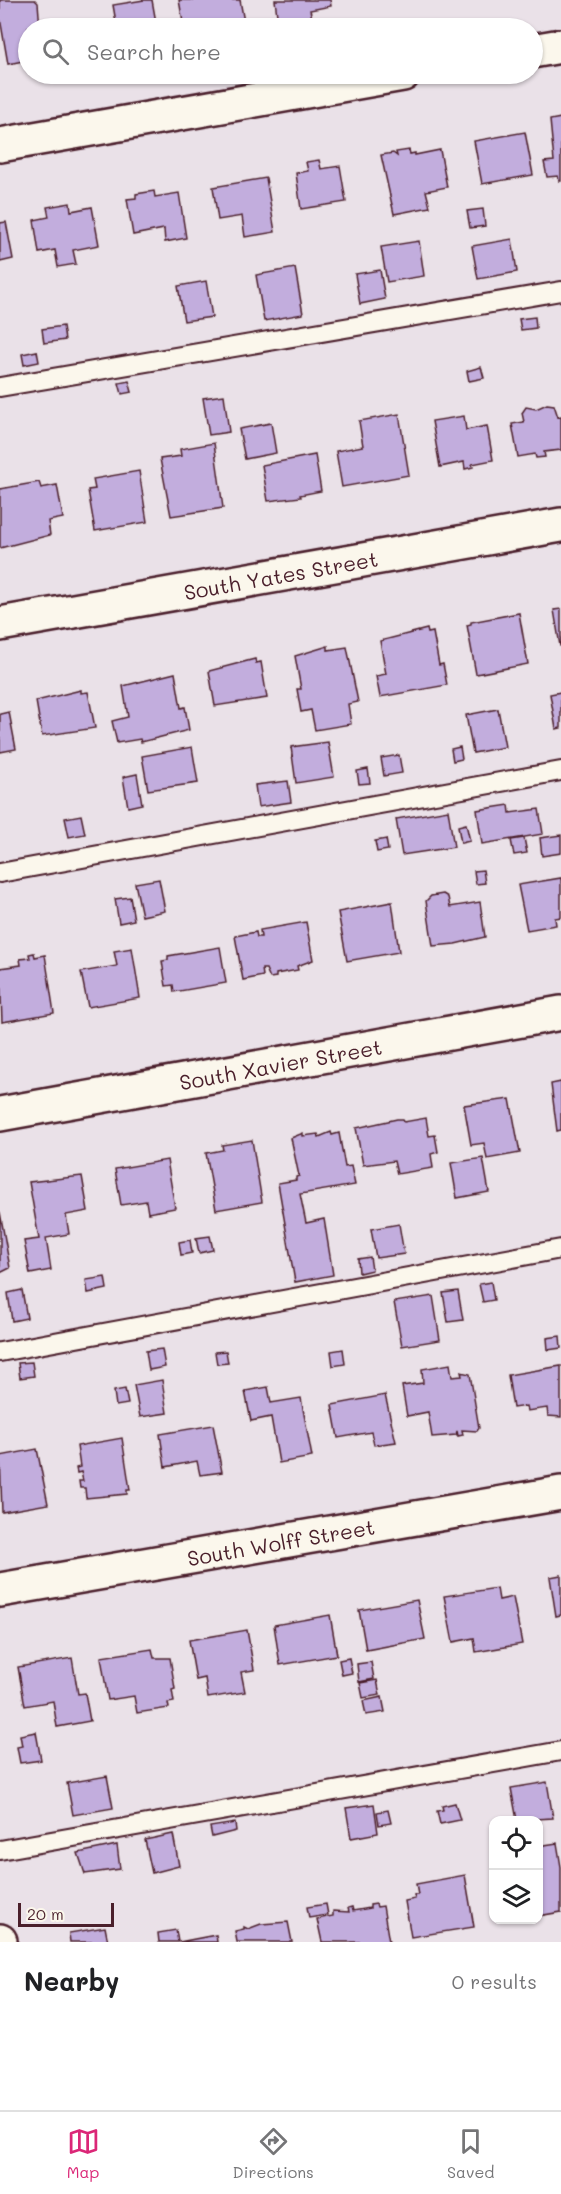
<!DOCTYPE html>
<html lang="en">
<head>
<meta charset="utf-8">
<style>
  body { margin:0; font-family:Mali,sans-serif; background:#f6f6f6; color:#202124 }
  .controls { position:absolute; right:18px; bottom:18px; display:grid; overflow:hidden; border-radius:12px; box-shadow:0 2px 4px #0004 }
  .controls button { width:54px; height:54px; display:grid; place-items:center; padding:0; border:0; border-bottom:2px solid #e0e0e0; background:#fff; color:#202124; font:30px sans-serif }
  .scale { position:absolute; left:18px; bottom:15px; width:96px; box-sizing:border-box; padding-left:6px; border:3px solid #4a1f2b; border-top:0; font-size:16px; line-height:21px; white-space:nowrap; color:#4a1f2b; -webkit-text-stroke:4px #fbf7ec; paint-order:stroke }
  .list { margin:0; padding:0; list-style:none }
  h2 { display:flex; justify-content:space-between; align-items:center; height:78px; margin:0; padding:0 24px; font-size:26px }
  h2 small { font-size:20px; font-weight:400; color:#757577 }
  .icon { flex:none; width:33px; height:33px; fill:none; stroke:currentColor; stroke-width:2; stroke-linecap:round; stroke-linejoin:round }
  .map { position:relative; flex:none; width:561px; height:1942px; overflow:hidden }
  .search { position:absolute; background:#fff; box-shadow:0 2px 4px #0004; left:18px; right:18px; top:18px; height:66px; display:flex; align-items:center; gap:15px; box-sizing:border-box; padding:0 21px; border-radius:33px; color:#757577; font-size:22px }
  .sheet { height:168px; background:#fff }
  nav { display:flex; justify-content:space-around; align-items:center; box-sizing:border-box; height:84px; border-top:2px solid #e0e0e0; background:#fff; font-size:16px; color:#757577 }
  nav a { display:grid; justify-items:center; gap:3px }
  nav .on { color:#db2777 }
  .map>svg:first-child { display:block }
  .building { fill:#c2addd; stroke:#4a1f2b; stroke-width:1.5 }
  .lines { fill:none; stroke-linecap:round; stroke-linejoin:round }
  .service-casing { stroke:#4a1f2b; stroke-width:22 }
  .minor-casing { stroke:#4a1f2b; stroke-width:38 }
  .tertiary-casing { stroke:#4a1f2b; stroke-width:38 }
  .service { stroke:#fbf7ec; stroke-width:18 }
  .minor { stroke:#fbf7ec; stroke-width:33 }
  .tertiary { stroke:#fbf7ec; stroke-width:33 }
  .labels { text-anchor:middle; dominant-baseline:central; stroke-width:4.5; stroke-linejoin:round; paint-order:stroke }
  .street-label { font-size:21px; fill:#4a1f2b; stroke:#fbf7ec }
</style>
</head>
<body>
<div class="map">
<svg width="561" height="1942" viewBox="0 0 561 1942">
  <rect width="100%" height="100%" fill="#eae1e8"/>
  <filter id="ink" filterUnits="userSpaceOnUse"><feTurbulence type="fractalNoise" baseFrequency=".0167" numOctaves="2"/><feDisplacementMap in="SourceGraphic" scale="12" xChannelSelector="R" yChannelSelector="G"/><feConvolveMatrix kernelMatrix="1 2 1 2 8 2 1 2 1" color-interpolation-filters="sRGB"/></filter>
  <g filter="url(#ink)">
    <!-- building -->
    <path class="building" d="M0,0H35L38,3L40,28H28V60L8,64L0,18Z
      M144,0H152L157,28H117L113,5Z
      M179,0H240L244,22L226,25L227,28H184Z
      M275,0H330L331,6L310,10L312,18L278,23Z
      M561,118V181H559L558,176L547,177L544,162L554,161L550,120Z
      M525,132L533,175L482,184L474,141Z
      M409,150L410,154L415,153V155L440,150L447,187L426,191L430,207L394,214L381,155L393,153L397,156L396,152Z
      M319,160L321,169L340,166L346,202L301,209L296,173L308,171L306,162Z
      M266,178L275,232L245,237L242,216L218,220L213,187Z
      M154,191L155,197L179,193L186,238L165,242L164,229L133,235L127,199L136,198V194Z
      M70,203L71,211L92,207L99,245L73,250L76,264L58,267L55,250L39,253L34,220L49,217L47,207Z
      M483,209L485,226L470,228L467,211Z
      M6,222L13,259L0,262V223Z
      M512,239L517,272L478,279L472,246Z
      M419,241L424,276L387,282L381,247Z
      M295,268L303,314L264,321L256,275Z
      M380,270L385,299L360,304L355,274Z
      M206,281L212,317L184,321L178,286Z
      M535,317L536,328L521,330L519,319Z
      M63,326L65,340L44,343L42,329Z
      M37,351L39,362L24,365L22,354Z
      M481,367L484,378L469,381L467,371Z
      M129,381L132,392L122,394L119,383Z
      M224,395L229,432L209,435L203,398Z
      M547,404L554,405L558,417L561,416V450L544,452L545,457L536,458L535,454L518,457L512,424L524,422L522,413L526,407L536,409Z
      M399,414L409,475L342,487L336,451L363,446L359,421Z
      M464,416L466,430L487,426L493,460L472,464L473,467L465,469L464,462L440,467L432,421Z
      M271,423L276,453L245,459L239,429Z
      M214,443L223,508L171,516L160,459L181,456L180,449Z
      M315,455L321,491L300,495L301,497L268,501L262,465Z
      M139,471L147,522L95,531L88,490L95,489L93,479Z
      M39,482L41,488L57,485L63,518L48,521L50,535L0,548V489Z
      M561,609V646H560L554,610Z
      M519,613L528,664L476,674L467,625L471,624V622Z
      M427,629L428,633L433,632L439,665L443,664L447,685L380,697L376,676L386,674L380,641Z
      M328,646V650L347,647L358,702L348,704L351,724L315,730L311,710L301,712L297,689H301L295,656Z
      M255,659L256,663L261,662L267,698L215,706L209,671Z
      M175,673L181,708L185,707L189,730L141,742L140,739L117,743L112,721L128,717L123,686Z
      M81,690V693L88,692L95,728L42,736L36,701Z
      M561,692V728L556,729L550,694Z
      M498,709L505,747L473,753L466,715Z
      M9,712L16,749L0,752V714Z
      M328,742L334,777L296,783L291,747Z
      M192,747L198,783L148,790L142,756Z
      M460,747L462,759L453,761L451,749Z
      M399,755L402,773L384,776L381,758Z
      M368,769L370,783L359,784L357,771Z
      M137,774L142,804L128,807L123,777Z
      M288,781L291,802L258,807L255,785Z
      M509,805L510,813L539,809L543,834L482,844L477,810Z
      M448,810L454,847L402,855L396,819Z
      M81,815L85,834L69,837L65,818Z
      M466,824L470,841L461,843L458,826Z
      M561,835V853L542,856L540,838Z
      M524,838L527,853L514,855L511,840Z
      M386,839L388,850L377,852L375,841Z
      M483,870L485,883L476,884L474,871Z
      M561,878V917L555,918L556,925L527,930L518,885Z
      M159,879L165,911L142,916L135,883Z
      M443,894L448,897L450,907L480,902L485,937L455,944L433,946L426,901L431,896Z
      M130,897L134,920L119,923L115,899Z
      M392,902L399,952L347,961L338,912Z
      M306,922L313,960L297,966L298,970L276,974V977L270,978L266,969H262L263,976L243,980L235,936L256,932L257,937H261L260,930Z
      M220,947L226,983L174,992L173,985L166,986L162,961L168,960V956Z
      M132,948L140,998L88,1007L81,972L117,966L114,951Z
      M34,953L35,957L45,955L54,1013L2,1022L0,968L21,965L20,959L30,958L29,954Z
      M561,1082V1130L557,1131L551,1084Z
      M510,1099L520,1153L487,1159L484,1143L471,1145L464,1105Z
      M426,1118L429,1136L435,1135L438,1152L431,1154L433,1168L397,1174L394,1161L363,1165L356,1128L397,1119H403L404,1122Z
      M331,1132L332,1135L339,1133L345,1167L351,1166L355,1185L300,1194L306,1223L324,1219L333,1275L295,1282L278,1183L296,1180V1177L299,1176L291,1138L303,1133V1136L318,1134L319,1137Z
      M252,1140L262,1202L216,1210L206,1153L223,1150L222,1145Z
      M483,1158L489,1192L457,1198L451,1163Z
      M167,1160L175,1208L148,1213L146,1201L121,1205L115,1169Z
      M82,1176L88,1211L66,1215L69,1234L46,1238L51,1270L30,1274L24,1241L39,1239L29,1182Z
      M0,1212L10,1268L0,1273Z
      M399,1224L404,1254L376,1258L371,1229Z
      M210,1236L213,1250L199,1253L196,1238Z
      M190,1240L192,1253L181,1255L179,1242Z
      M370,1257L372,1270L359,1273L358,1259Z
      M105,1277L107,1289L88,1293L86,1280Z
      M491,1282L494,1300L483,1302L479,1284Z
      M22,1290L27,1318L12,1321L8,1293Z
      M458,1291L463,1320L448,1322L443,1293Z
      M433,1296L440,1340L402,1346L394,1302Z
      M560,1336L561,1348L548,1350L547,1338Z
      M162,1349L165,1367L149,1370L146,1351Z
      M343,1349L345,1364L333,1366L331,1351Z
      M226,1351L228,1363L217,1364L215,1352Z
      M32,1362L34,1376L20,1378L18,1363Z
      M450,1364L452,1377L462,1376L461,1372L470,1374L479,1428L477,1431L462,1430L463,1435L458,1436L457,1431L456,1435L432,1437L428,1412L407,1416L402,1386L423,1383L422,1369Z
      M561,1366V1417L548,1416L547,1408L527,1411L526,1406L513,1408L508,1375Z
      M162,1380L167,1413L140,1417L134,1385Z
      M268,1387L271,1403L301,1398L312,1457L279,1463L271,1417L251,1421L245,1391Z
      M125,1389L128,1404L116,1406L114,1391Z
      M385,1395L396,1442L374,1445L371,1432L338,1438L332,1405Z
      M213,1425L222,1472L200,1475L197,1461L165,1467L160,1434Z
      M122,1438L130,1490H127V1494L86,1498L85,1488H80L79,1481H83L81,1472L77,1473L76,1468L80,1467L77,1446Z
      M37,1449L48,1504L2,1512L0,1456Z
      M561,1575V1615L556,1616L550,1577Z
      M497,1588L499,1600L513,1597L522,1644L476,1652L474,1638L453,1642L444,1596Z
      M417,1600L425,1639L366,1650L359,1610Z
      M330,1615L337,1655L280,1665L274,1625Z
      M247,1630L254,1670L241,1672L245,1692L208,1698L205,1678L196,1680L189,1640Z
      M152,1649L154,1658H170L175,1689L172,1690L174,1702L168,1703L169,1708L137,1713L134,1696L108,1700L101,1657Z
      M72,1658L78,1694L85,1693L90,1721L57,1727L53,1701L25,1706L18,1667Z
      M349,1658L352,1673L342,1675L339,1660Z
      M371,1662L374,1679L359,1682L357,1664Z
      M377,1680L380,1695L363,1698L360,1683Z
      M382,1697L385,1712L366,1715L363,1701Z
      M36,1732L41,1760L20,1763L17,1747L22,1746L20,1735Z
      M107,1776L113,1808L73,1815L67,1783Z
      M547,1782L553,1818L517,1820L511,1788Z
      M455,1803L460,1820L440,1824L437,1811L443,1810L442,1806Z
      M374,1804L378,1833L351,1838L346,1808Z
      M388,1810L391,1823L379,1825L377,1812Z
      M235,1823L236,1831L212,1837L210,1827Z
      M173,1834L179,1866L152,1873L145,1840Z
      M557,1843L561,1867V1912L538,1916V1846Z
      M117,1845L120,1869L85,1874L78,1853Z
      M465,1875L474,1927L411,1937L405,1901L415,1899L414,1895H418L416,1884Z
      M326,1904L328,1915L309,1918L307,1907Z
      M376,1904L377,1907L383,1906L389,1942H322L317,1919L333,1916V1911L349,1912L348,1908L352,1907L353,1911L370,1908V1905Z
      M288,1922L292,1942H237L235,1931L244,1929V1927L248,1929L261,1924Z
      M105,1927L108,1942H70L69,1933Z
      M176,1930L178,1942H159L158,1933Z
      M216,1935L217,1942H179Z"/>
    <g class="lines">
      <!-- service casing -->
      <g class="service-casing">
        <path id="service" d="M0,387L561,291
          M0,873L561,771
          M0,1352L561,1249
          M0,1850L561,1751"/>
      </g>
      <!-- minor casing -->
      <g class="minor-casing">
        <g id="minor">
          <path d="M532,51L561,46"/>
          <path d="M0,145L403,74"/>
          <path id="s1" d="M0,624L561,525"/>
          <path id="s2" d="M0,1114L561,1013"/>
          <path id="s3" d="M0,1590L561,1493"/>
        </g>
      </g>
      <!-- tertiary casing -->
      <g class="tertiary-casing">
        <path id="tertiary" d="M0,1941V1942"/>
      </g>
      <!-- service -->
      <use href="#service" class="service"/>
      <!-- minor -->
      <use href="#minor" class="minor"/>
      <!-- tertiary -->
      <use href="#tertiary" class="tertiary"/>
    </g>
  </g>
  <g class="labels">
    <!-- street labels -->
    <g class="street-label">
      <text stroke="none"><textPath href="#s1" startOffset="285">South Yates Street</textPath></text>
      <text stroke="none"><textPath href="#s2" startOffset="285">South Xavier Street</textPath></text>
      <text stroke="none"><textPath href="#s3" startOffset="285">South Wolff Street</textPath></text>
    </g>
  </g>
</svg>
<div class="controls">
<button><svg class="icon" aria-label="locate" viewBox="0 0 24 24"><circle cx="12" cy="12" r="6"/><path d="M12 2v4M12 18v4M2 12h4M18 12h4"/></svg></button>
<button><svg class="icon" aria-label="layers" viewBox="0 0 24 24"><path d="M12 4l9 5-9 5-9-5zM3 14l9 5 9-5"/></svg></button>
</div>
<div class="scale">20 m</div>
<div class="search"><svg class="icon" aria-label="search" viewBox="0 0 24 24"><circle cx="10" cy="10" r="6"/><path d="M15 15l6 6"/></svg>Search here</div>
</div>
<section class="sheet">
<h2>Nearby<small>0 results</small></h2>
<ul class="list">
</ul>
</section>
<nav>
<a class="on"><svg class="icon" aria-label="map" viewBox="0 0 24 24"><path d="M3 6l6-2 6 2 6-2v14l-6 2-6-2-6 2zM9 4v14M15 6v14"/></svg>Map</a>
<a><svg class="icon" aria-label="directions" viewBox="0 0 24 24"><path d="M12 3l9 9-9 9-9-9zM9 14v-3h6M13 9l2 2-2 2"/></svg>Directions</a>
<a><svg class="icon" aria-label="saved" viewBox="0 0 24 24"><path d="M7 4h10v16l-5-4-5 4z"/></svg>Saved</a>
</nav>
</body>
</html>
